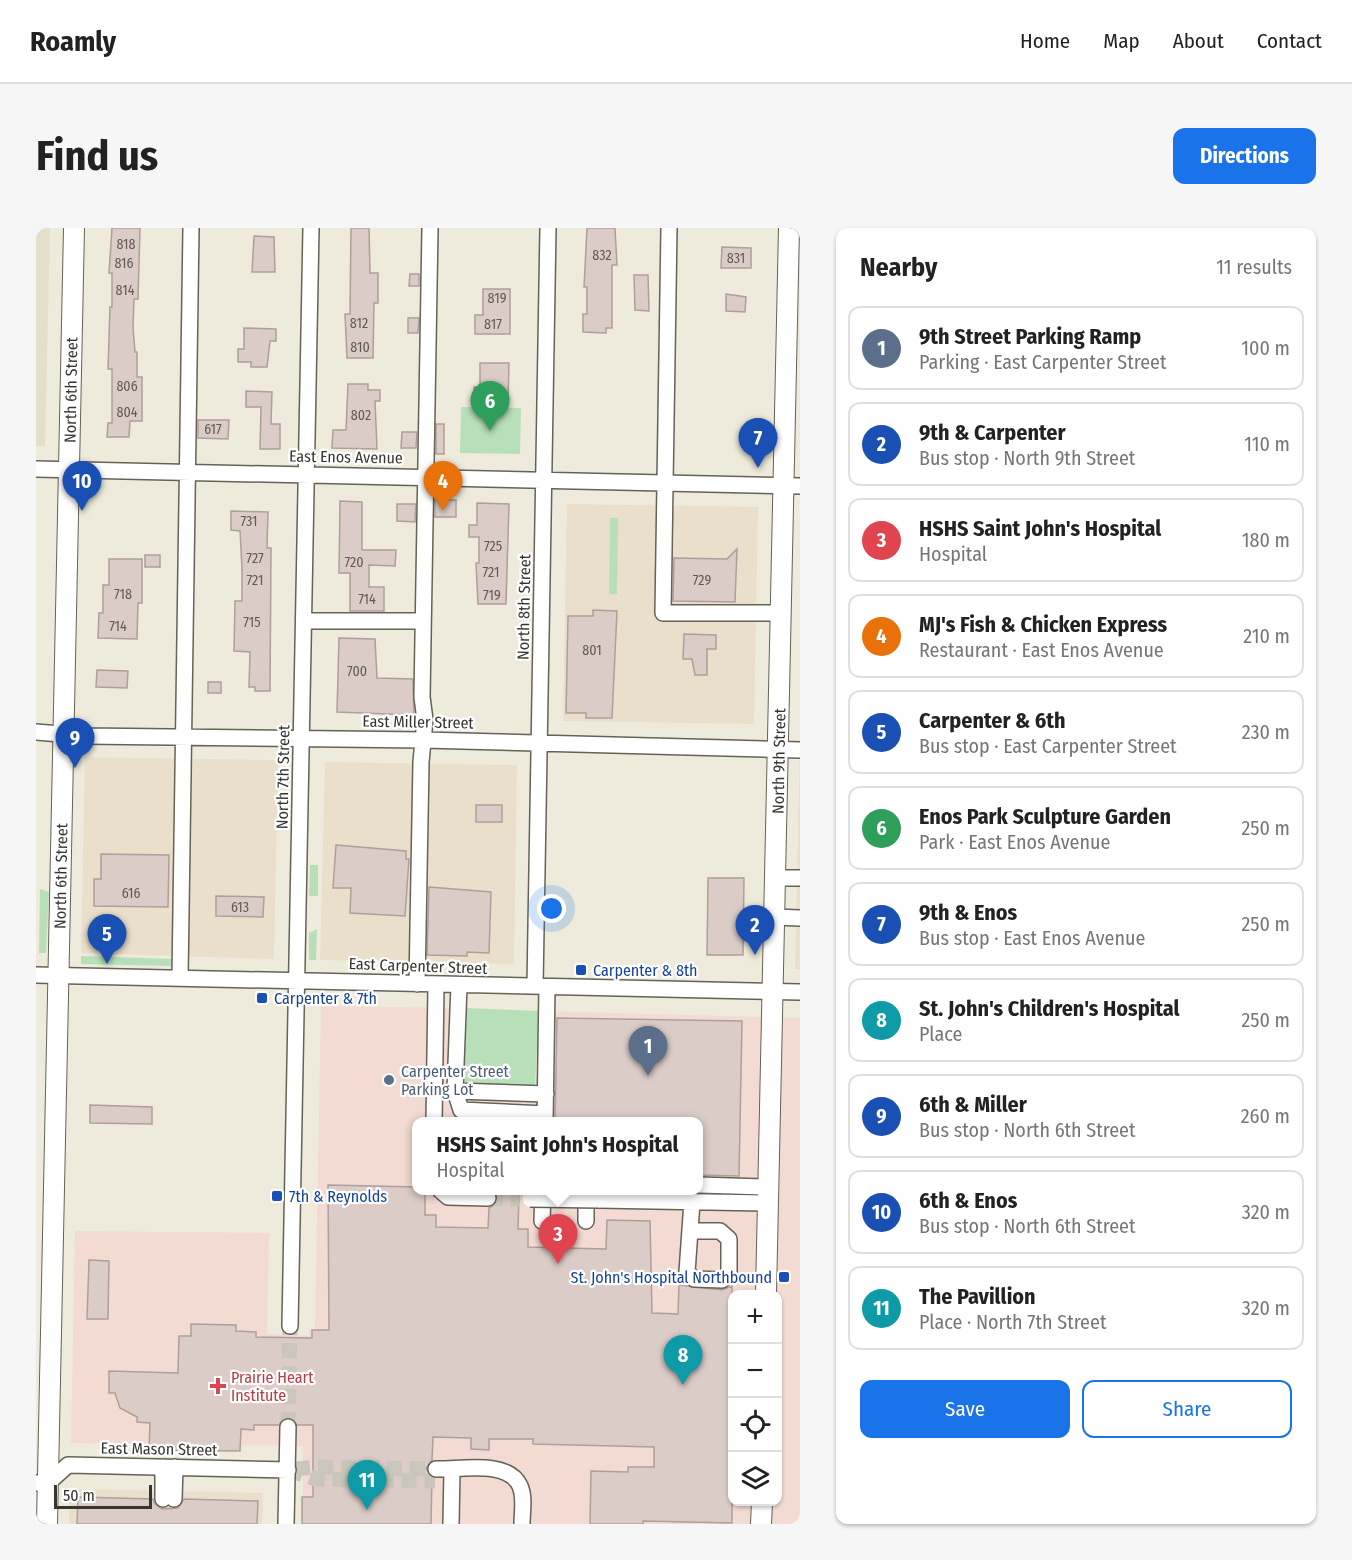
<!DOCTYPE html>
<html lang="en">
<head>
<meta charset="utf-8">
<style>
  body { margin:0; font-family:"Fira Sans Condensed",sans-serif; background:#f6f6f6; color:#222 }
  .controls { position:absolute; right:18px; bottom:18px; display:grid; overflow:hidden; border-radius:12px; box-shadow:0 2px 4px #0004 }
  .controls button { width:54px; height:54px; display:grid; place-items:center; padding:0; border:0; border-bottom:2px solid #e0e0e0; background:#fff; color:#222; font:30px sans-serif }
  .scale { position:absolute; left:18px; bottom:15px; width:98px; box-sizing:border-box; padding-left:6px; border:3px solid #36352f; border-top:0; font-size:16px; line-height:21px; white-space:nowrap; color:#36352f; -webkit-text-stroke:4px #fff; paint-order:stroke }
  .you { position:absolute; left:516px; top:681px; width:21px; height:21px; margin:-15px; border:4px solid #fff; border-radius:50%; background:#1a73e8; box-shadow:0 0 0 9px #1a73e833 }
  .badge { display:grid; place-items:center; width:39px; height:39px; border-radius:50%; background:#1a73e8; color:#fff; font-size:20px; font-weight:700 }
  .pin { position:absolute; translate:-50% -50px; filter:drop-shadow(0 2px 3px #0008) }
  .pin::after { content:''; position:absolute; top:32px; width:21px; height:18px; background:inherit; clip-path:polygon(0 0,100% 0,50% 100%) }
  .popup { position:absolute; left:376px; top:889px; width:291px; height:78px; box-sizing:border-box; display:grid; place-content:center; border-radius:12px; background:#fff; filter:drop-shadow(0 2px 4px #0005); font-size:20px; white-space:nowrap; color:#767676 }
  .popup b { font-size:22px; color:#222 }
  .popup::after { content:''; position:absolute; left:50%; top:100%; margin-left:-12px; border:12px solid transparent; border-top-color:#fff }
  .list { margin:0; padding:0; list-style:none }
  h2 { display:flex; justify-content:space-between; align-items:center; height:78px; margin:0; padding:0 24px; font-size:26px }
  h2 small { font-size:20px; font-weight:400; color:#767676 }
  .list li { display:grid; grid-template-columns:39px 1fr auto; gap:18px; align-items:center; box-sizing:border-box; height:84px; margin:0 12px 12px; padding:0 12px; border:2px solid #e0e0e0; border-radius:12px }
  .list b { display:block; font-size:22px; white-space:nowrap }
  .list p { margin:0; font-size:20px; white-space:nowrap; color:#767676 }
  .list em { font-size:20px; font-style:normal; color:#767676 }
  .actions { display:flex; gap:12px; padding:18px 24px }
  .actions a { flex:1; padding:14px 0; border:2px solid #1a73e8; border-radius:12px; text-align:center; font-size:21px; color:#1a73e8 }
  .actions .main { background:#1a73e8; color:#fff }
  .icon { flex:none; width:33px; height:33px; fill:none; stroke:currentColor; stroke-width:2; stroke-linecap:round; stroke-linejoin:round }
  .map { position:relative; flex:none; width:764px; height:1296px; overflow:hidden; border-radius:12px }
  header { display:flex; align-items:center; gap:36px; box-sizing:border-box; height:84px; padding:0 30px; background:#fff; border-bottom:2px solid #e0e0e0 }
  header strong { font-size:28px }
  nav { display:flex; gap:33px; margin-inline-start:auto; font-size:21px }
  .intro { display:flex; align-items:center; justify-content:space-between; box-sizing:border-box; height:144px; padding:0 36px }
  h1 { margin:0; font-size:42px }
  .button { padding:15px 27px; border-radius:12px; background:#1a73e8; color:#fff; font-size:21px; font-weight:700 }
  main { display:flex; gap:36px; padding:0 36px }
  aside { flex:1; background:#fff; border-radius:12px; box-shadow:0 2px 4px #0004 }
  .map>svg:first-child { display:block }
  .commercial { fill:#eadfcb }
  .built { fill:#e4dfca }
  .medical { fill:#f3dad2; fill-rule:evenodd }
  .green { fill:#b8e0b8 }
  .building { fill:#dbccc7; stroke:#ae9f9b; stroke-width:1.5 }
  .lines { fill:none; stroke-linecap:round; stroke-linejoin:round }
  .minor-tunnel { stroke:#c9c7ba; stroke-width:15; stroke-dasharray:15 8; stroke-linecap:butt }
  .minor-casing { stroke:#656256; stroke-width:18 }
  .major-casing { stroke:#656256; stroke-width:22 }
  .minor { stroke:#fff; stroke-width:15 }
  .major { stroke:#fff; stroke-width:20 }
  .minor-bridge-casing { stroke:#656256; stroke-width:18; stroke-linecap:butt }
  .minor-bridge { stroke:#fff; stroke-width:15 }
  .transit-dot { fill:#1a4fb4; stroke:#fff; stroke-width:2 }
  .service-dot { fill:#5c6f8a; stroke:#fff; stroke-width:2 }
  .health-dot { fill:#e0444e; stroke:#fff; stroke-width:2 }
  .labels { text-anchor:middle; dominant-baseline:central; stroke-width:4.5; stroke-linejoin:round; paint-order:stroke }
  .number-label { font-size:14px; fill:#5f5b55 }
  .street-label { font-size:16px; fill:#36352f; stroke:#fff }
  .transit-label { font-size:16px; fill:#164399; stroke:#fff; text-anchor:start }
  .service-label { font-size:16px; fill:#4e5e75; stroke:#fff; text-anchor:start }
  .health-label { font-size:16px; fill:#be3a42; stroke:#fff; text-anchor:start }
</style>
</head>
<body>
<header>
<strong>Roamly</strong>
<nav><a>Home</a><a>Map</a><a>About</a><a>Contact</a></nav>
</header>
<div class="intro"><h1>Find us</h1><a class="button">Directions</a></div>
<main>
<div class="map">
<svg width="764" height="1296" viewBox="0 0 764 1296">
  <rect width="100%" height="100%" fill="#eeebdd"/>
  <!-- commercial -->
  <path class="commercial" d="M531,276L722,279L718,496L527,493Z
    M764,516V741H759Z
    M49,529L242,532L238,731L45,725Z
    M289,534L481,537L478,736L284,732Z
    M33,1261L227,1265L226,1296H33Z"/>
  <!-- built -->
  <path class="built" d="M0,0H14L9,218H0Z"/>
  <!-- medical -->
  <path class="medical" d="M285,778L429,780L428,852L500,856L503,783L764,790V1296H267V1218L35,1215L39,1003L233,1005L231,1106L273,1108V1102L279,1101ZM381,894H663V962H381ZM696,1066H742V1274H696Z"/>
  <!-- green -->
  <path class="green" d="M425,179L485,180L484,226L424,225Z
    M574,290H582L581,366H573Z
    M274,637H282V668H273Z
    M4,661L13,664L10,725H3Z
    M281,701L280,732H273V705Z
    M45,728L139,731L135,738L45,736Z
    M429,780L503,783L499,858L496,860L430,857L428,852Z"/>
  <!-- building -->
  <path class="building" d="M76,0H104L102,71H98L97,100L99,124H101V149H106V193H94L93,209H71L72,195H76V141H72L74,79H76V45H73Z
    M315,0H333L334,45H342V75H338L337,130H311L309,86H314Z
    M551,0H579L581,37H576V100H570V105L547,104V86H551V59H548Z
    M218,8L238,9L239,44H216Z
    M686,19L715,20V40H685Z
    M374,46H383V58H373Z
    M598,47H612L613,83L599,82Z
    M447,61H474V106H439V87H447Z
    M690,66L710,69L709,84L690,83Z
    M372,90H383L382,105H372Z
    M208,100L240,101V113H234L231,139H215V134H202V121H208Z
    M444,135H473L472,174H446V170H438V159H444Z
    M312,156H332V162H344V173H339L341,221L296,220L297,202H310Z
    M210,163L236,164L235,196H244V221H224L225,179H210Z
    M162,192H193L192,211L162,210Z
    M400,196H408V226H400Z
    M366,204H381L380,220H365Z
    M399,272H420V289H399Z
    M304,273L326,274V322H360L359,338L333,337V359H348V383H314V345H303Z
    M441,275L473,276L470,376H442L440,335H443V309H433V297H441Z
    M361,276H380L379,294L361,293Z
    M195,283L232,284L231,320H235L234,463H219V459H213L214,424L198,423L199,373H206V340L204,303L195,302Z
    M701,321L699,374L637,373L638,330L691,331Z
    M109,327H124V339H109Z
    M73,331H106V375H102L101,411L62,410L63,385H67V357H73Z
    M557,382L581,383L576,490H550V485H530L532,388H557Z
    M648,406L680,407V421H671V447H659L656,431H647Z
    M303,410L339,411L341,450L377,451L378,487L301,484Z
    M61,442L92,443L91,460L60,459Z
    M172,454H185V465H172Z
    M440,577H466V594H440Z
    M300,617L370,623V631H373L369,688L314,685L315,660H297Z
    M65,626L133,627L132,679L58,678V651H65Z
    M672,650H708L707,727H671Z
    M393,659L455,664L453,725L431,724V728L391,727Z
    M180,668L228,669L227,689L180,688Z
    M521,790L706,793L703,948L663,947V894H519Z
    M54,877L116,879V896L54,895Z
    M292,957L381,959V963H389V987H400V999L452,1000L453,980L460,976L462,971L458,963H483L482,1001H492V1019L570,1021L571,992L614,993L616,1085L642,1086L643,1057L686,1062L696,1058V1295L607,1293V1296H554L555,1243L592,1244V1239H618V1219L497,1216V1211H453V1222L435,1221V1210L397,1209L396,1232L390,1240L396,1250L395,1296H266V1269H277V1197H261L253,1189L247,1191L243,1197H218V1202L205,1201L204,1223L113,1222L114,1195L101,1194V1189L84,1180L79,1165H73V1143L142,1145L143,1108H155V1096L200,1097V1103L220,1104V1109L276,1110V1102H293Z
    M53,1032L73,1033L72,1091H51Z
    M42,1269L117,1271L119,1276L126,1281L142,1280L148,1271L222,1273L221,1296H41Z"/>
  <g class="lines">
    <!-- minor-tunnel -->
    <path class="minor-tunnel" d="M452,970L483,971
      M252,1199L254,1098
      M259,1241L281,1239L400,1241
      M252,1242L280,1251L399,1253"/>
    <!-- minor casing -->
    <g class="minor-casing">
      <path id="minor" d="M633,0L627,385H746
        M0,241L764,258
        M268,393H387
        M0,504L48,508L387,512L764,522
        M739,650H764
        M738,689L764,690
        M0,747L764,764
        M144,750L155,0
        M381,756L385,534L389,492L386,469L394,0
        M423,757L419,863L425,882L509,886
        M499,758L512,0
        M419,863L510,866
        M398,894L400,757
        M509,894L511,759
        M663,957L732,959
        M404,962L412,969L452,970
        M563,972L732,975
        M506,993L507,962
        M550,993V962
        M656,1003H684L693,1011V1046L686,1052L658,1051L651,1044L656,974
        M254,1098L275,0
        M400,1241C423,1242 472,1231 484,1258C489,1269 486,1284 486,1296
        M0,1255H12L32,1237L252,1242
        M127,1271V1239
        M138,1271L139,1239
        M250,1296L252,1199
        M415,1296L416,1241"/>
    </g>
    <!-- major casing -->
    <g class="major-casing">
      <path id="major" d="M730,1066L753,0
        M11,1296L38,0
        M725,1296L726,1274"/>
    </g>
    <!-- minor -->
    <use href="#minor" class="minor"/>
    <!-- major -->
    <use href="#major" class="major"/>
    <!-- minor-bridge casing -->
    <g class="minor-bridge-casing">
      <path id="minor-bridge" d="M494,971L563,972"/>
    </g>
    <!-- minor-bridge -->
    <use href="#minor-bridge" class="minor-bridge"/>
  </g>
  <!-- markers -->
  <g class="transit-dot">
    <rect x="539" y="736" width="12" height="12" rx="3"/>
    <rect x="220" y="764" width="12" height="12" rx="3"/>
    <rect x="235" y="962" width="12" height="12" rx="3"/>
    <rect x="742" y="1043" width="12" height="12" rx="3"/>
  </g>
  <circle class="service-dot" cx="353" cy="852" r="6"/>
  <path class="health-dot" d="M179 1149h6v6h6v6h-6v6h-6v-6h-6v-6h6z"/>
  <g class="labels">
    <!-- number labels -->
    <g class="number-label">
      <text x="90" y="16">818</text>
      <text x="566" y="27">832</text>
      <text x="700" y="30">831</text>
      <text x="88" y="35">816</text>
      <text x="89" y="62">814</text>
      <text x="461" y="70">819</text>
      <text x="323" y="95">812</text>
      <text x="457" y="96">817</text>
      <text x="324" y="119">810</text>
      <text x="91" y="158">806</text>
      <text x="91" y="184">804</text>
      <text x="325" y="187">802</text>
      <text x="177" y="201">617</text>
      <text x="213" y="293">731</text>
      <text x="457" y="318">725</text>
      <text x="219" y="330">727</text>
      <text x="318" y="334">720</text>
      <text x="455" y="344">721</text>
      <text x="219" y="352">721</text>
      <text x="666" y="352">729</text>
      <text x="87" y="366">718</text>
      <text x="456" y="367">719</text>
      <text x="331" y="371">714</text>
      <text x="216" y="394">715</text>
      <text x="82" y="398">714</text>
      <text x="556" y="422">801</text>
      <text x="321" y="443">700</text>
      <text x="95" y="665">616</text>
      <text x="204" y="679">613</text>
    </g>
    <!-- street labels -->
    <g class="street-label">
      <text transform="translate(35 162) rotate(-89)">North 6th Street</text>
      <text transform="translate(310 229) rotate(1)">East Enos Avenue</text>
      <text transform="translate(488 379) rotate(-89)">North 8th Street</text>
      <text transform="translate(382 494) rotate(1)">East Miller Street</text>
      <text transform="translate(743 533) rotate(-89)">North 9th Street</text>
      <text transform="translate(247 549) rotate(-89)">North 7th Street</text>
      <text transform="translate(25 648) rotate(-89)">North 6th Street</text>
      <text transform="translate(382 738) rotate(2)">East Carpenter Street</text>
      <text transform="translate(123 1221) rotate(1)">East Mason Street</text>
    </g>
    <!-- transit labels -->
    <g class="transit-label">
      <text x="557" y="742">Carpenter &amp; 8th</text>
      <text x="238" y="770">Carpenter &amp; 7th</text>
      <text x="253" y="968">7th &amp; Reynolds</text>
      <text x="736" y="1049" text-anchor="end">St. John's Hospital Northbound</text>
    </g>
    <!-- service labels -->
    <g class="service-label">
      <text x="365" y="843">Carpenter Street<tspan x="365" dy="18">Parking Lot</tspan></text>
    </g>
    <!-- health labels -->
    <g class="health-label">
      <text x="195" y="1149">Prairie Heart<tspan x="195" dy="18">Institute</tspan></text>
    </g>
  </g>
</svg>
<div class="controls">
<button>+</button>
<button>−</button>
<button><svg class="icon" aria-label="locate" viewBox="0 0 24 24"><circle cx="12" cy="12" r="6"/><path d="M12 2v4M12 18v4M2 12h4M18 12h4"/></svg></button>
<button><svg class="icon" aria-label="layers" viewBox="0 0 24 24"><path d="M12 4l9 5-9 5-9-5zM3 14l9 5 9-5"/></svg></button>
</div>
<div class="scale">50 m</div>
<div class="you"></div>
<div class="pin badge" style="left:612px;top:848px;background:#5c6f8a">1</div>
<div class="pin badge" style="left:719px;top:727px;background:#1a4fb4">2</div>
<div class="pin badge" style="left:522px;top:1036px;background:#e0444e">3</div>
<div class="popup"><b>HSHS Saint John's Hospital</b>Hospital</div>
<div class="pin badge" style="left:407px;top:283px;background:#e8710a">4</div>
<div class="pin badge" style="left:71px;top:736px;background:#1a4fb4">5</div>
<div class="pin badge" style="left:454px;top:203px;background:#2e9e5b">6</div>
<div class="pin badge" style="left:722px;top:240px;background:#1a4fb4">7</div>
<div class="pin badge" style="left:647px;top:1157px;background:#0f9aa8">8</div>
<div class="pin badge" style="left:39px;top:540px;background:#1a4fb4">9</div>
<div class="pin badge" style="left:46px;top:283px;background:#1a4fb4">10</div>
<div class="pin badge" style="left:331px;top:1282px;background:#0f9aa8">11</div>
</div>
<aside>
<h2>Nearby<small>11 results</small></h2>
<ul class="list">
<li><span class="badge" style="background:#5c6f8a">1</span><div><b>9th Street Parking Ramp</b><p>Parking · East Carpenter Street</p></div><em>100 m</em></li>
<li><span class="badge" style="background:#1a4fb4">2</span><div><b>9th &amp; Carpenter</b><p>Bus stop · North 9th Street</p></div><em>110 m</em></li>
<li><span class="badge" style="background:#e0444e">3</span><div><b>HSHS Saint John's Hospital</b><p>Hospital</p></div><em>180 m</em></li>
<li><span class="badge" style="background:#e8710a">4</span><div><b>MJ's Fish &amp; Chicken Express</b><p>Restaurant · East Enos Avenue</p></div><em>210 m</em></li>
<li><span class="badge" style="background:#1a4fb4">5</span><div><b>Carpenter &amp; 6th</b><p>Bus stop · East Carpenter Street</p></div><em>230 m</em></li>
<li><span class="badge" style="background:#2e9e5b">6</span><div><b>Enos Park Sculpture Garden</b><p>Park · East Enos Avenue</p></div><em>250 m</em></li>
<li><span class="badge" style="background:#1a4fb4">7</span><div><b>9th &amp; Enos</b><p>Bus stop · East Enos Avenue</p></div><em>250 m</em></li>
<li><span class="badge" style="background:#0f9aa8">8</span><div><b>St. John's Children's Hospital</b><p>Place</p></div><em>250 m</em></li>
<li><span class="badge" style="background:#1a4fb4">9</span><div><b>6th &amp; Miller</b><p>Bus stop · North 6th Street</p></div><em>260 m</em></li>
<li><span class="badge" style="background:#1a4fb4">10</span><div><b>6th &amp; Enos</b><p>Bus stop · North 6th Street</p></div><em>320 m</em></li>
<li><span class="badge" style="background:#0f9aa8">11</span><div><b>The Pavillion</b><p>Place · North 7th Street</p></div><em>320 m</em></li>
</ul>
<div class="actions"><a class="main">Save</a><a>Share</a></div>
</aside>
</main>
</body>
</html>
